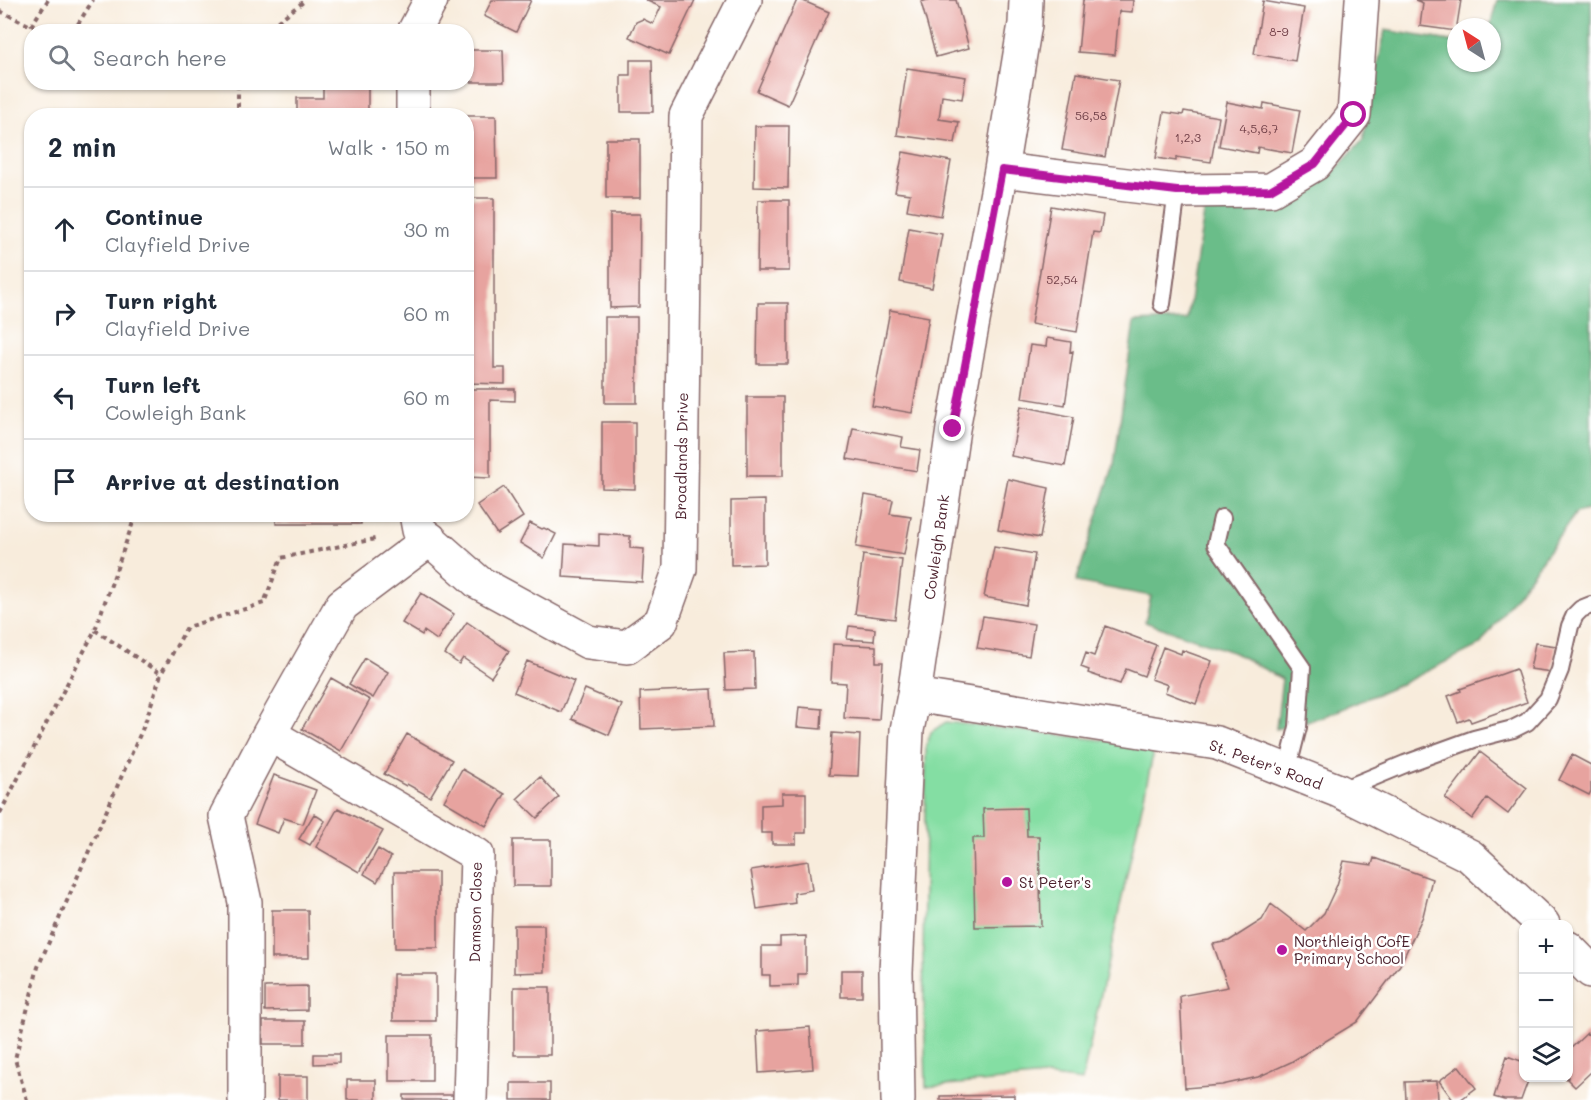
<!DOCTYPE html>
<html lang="en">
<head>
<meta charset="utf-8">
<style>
  body { margin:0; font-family:Mali,sans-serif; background:#f2f2f3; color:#1f2937 }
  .controls { position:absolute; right:18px; bottom:18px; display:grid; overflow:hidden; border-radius:12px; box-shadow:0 2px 4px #0004 }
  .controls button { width:54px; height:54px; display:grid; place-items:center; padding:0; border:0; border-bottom:2px solid #e0e1e3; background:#fff; color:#1f2937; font:30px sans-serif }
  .compass { position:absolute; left:1447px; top:18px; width:54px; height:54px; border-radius:50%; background:#fff; box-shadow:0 2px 4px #0004; rotate:324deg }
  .stop { position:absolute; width:18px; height:18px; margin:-14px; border:4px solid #b5179e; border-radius:50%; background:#fff }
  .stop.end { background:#b5179e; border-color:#fff; box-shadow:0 2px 6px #0008 }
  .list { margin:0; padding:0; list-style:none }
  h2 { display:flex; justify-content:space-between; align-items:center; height:78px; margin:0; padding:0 24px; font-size:26px }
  h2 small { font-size:20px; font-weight:400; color:#747a83 }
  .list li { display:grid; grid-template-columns:39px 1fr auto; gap:18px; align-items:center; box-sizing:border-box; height:84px; padding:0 24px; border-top:2px solid #e0e1e3 }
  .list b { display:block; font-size:22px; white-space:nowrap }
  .list p { margin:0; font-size:20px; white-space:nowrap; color:#747a83 }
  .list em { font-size:20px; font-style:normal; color:#747a83 }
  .icon { flex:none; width:33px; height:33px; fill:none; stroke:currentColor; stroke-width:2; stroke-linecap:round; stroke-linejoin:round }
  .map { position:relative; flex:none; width:1591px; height:1100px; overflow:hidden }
  .search { position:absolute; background:#fff; box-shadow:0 2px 4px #0004; left:24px; top:24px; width:450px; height:66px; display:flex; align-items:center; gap:15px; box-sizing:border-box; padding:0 21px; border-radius:24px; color:#747a83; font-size:22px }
  .panel { position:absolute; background:#fff; box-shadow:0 2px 4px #0004; left:24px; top:108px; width:450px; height:414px; border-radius:24px }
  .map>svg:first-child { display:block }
  .green { fill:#84dea3; stroke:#677e67; stroke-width:1.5 }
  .forest { fill:#6bbd89; stroke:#5a6e5a; stroke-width:1.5 }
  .building { fill:#e7a39f }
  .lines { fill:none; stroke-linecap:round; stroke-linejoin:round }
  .lane-casing { stroke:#876769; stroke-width:20 }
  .street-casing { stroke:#876769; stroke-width:36 }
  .path { stroke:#876769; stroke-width:4; stroke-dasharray:4.5 4.5; stroke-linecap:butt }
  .lane { stroke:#fff; stroke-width:16 }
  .street { stroke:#fff; stroke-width:33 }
  .route { stroke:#b5179e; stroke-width:8 }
  .poi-dot { fill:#b5179e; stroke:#fff; stroke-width:2 }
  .labels { text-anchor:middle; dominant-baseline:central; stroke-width:5; stroke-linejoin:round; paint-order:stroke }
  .number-label { font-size:12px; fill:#714048 }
  .street-label { font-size:15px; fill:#4a1f2b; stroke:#fff }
  .poi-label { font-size:15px; fill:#4a1f2b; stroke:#fff; text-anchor:start }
</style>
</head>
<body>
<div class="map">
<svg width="1591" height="1100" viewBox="0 0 1591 1100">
  <rect width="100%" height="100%" fill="#fff"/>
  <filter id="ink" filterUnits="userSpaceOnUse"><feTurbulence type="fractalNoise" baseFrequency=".0167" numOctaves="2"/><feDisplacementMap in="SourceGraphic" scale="12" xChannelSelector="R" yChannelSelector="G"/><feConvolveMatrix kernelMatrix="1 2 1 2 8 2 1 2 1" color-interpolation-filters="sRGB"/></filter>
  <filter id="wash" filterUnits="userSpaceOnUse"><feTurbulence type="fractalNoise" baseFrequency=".008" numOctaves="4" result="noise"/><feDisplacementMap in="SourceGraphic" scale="24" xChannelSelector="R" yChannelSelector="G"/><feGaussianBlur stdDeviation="1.35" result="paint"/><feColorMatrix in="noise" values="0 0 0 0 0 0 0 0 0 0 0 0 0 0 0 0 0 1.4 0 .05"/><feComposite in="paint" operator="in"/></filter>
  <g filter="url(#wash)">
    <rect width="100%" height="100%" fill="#f8ecdc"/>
    <!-- green -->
    <path class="green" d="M946,722L1155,746L1082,1081L1045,1076L926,1087L923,960L926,747L931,732Z"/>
    <!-- forest -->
    <path class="forest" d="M1497,0H1591V509L1576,513L1480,645L1397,686L1322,717L1276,729L1282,679L1235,653L1145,622L1151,596L1076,582L1114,464L1134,322L1187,320L1205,207L1285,196L1328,178L1363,140L1385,30L1456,42V63H1492V27H1490Z"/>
    <g id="blocks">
      <!-- building -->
      <path class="building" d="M492,0H531L516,32L484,16Z
        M645,0H695L669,55L629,37L636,22L643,19L653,24L661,7Z
        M797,0H801L829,12L788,105L757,91Z
        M927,0H956L969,48L936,57L921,2Z
        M1083,0H1133L1132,12L1119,11L1115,55L1078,52Z
        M1415,0H1461L1456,31L1420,26L1423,3Z
        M1263,1L1304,8L1295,61L1254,54Z
        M470,50H503L504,82H471Z
        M630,60H652L653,112H621V75H630Z
        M907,68L966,77L962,99L942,96L939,119L959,122L955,143L897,135Z
        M1076,73L1119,80L1105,157L1062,150Z
        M323,82H368V116H297V98H323Z
        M1227,102L1263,109L1264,103L1300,110L1292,153L1258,147L1257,153L1219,146Z
        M1184,111L1219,117L1211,162L1176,157V161L1156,158L1164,112L1183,115Z
        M466,116H496L497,178H466Z
        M755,126H789L788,188L754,187Z
        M606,139H640V198H606Z
        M903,152L951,161L941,216L907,210L910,194L895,192Z
        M466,198H494V368H505V384L466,383Z
        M758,200H789V271H757Z
        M1051,206L1103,215L1100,233L1093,232L1077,332L1031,324Z
        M610,214H640L639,307L610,308Z
        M909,228L942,234L932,288L900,282Z
        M758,303H788V364H757Z
        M890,310L929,317L912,413L872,406Z
        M605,317H637V403H605Z
        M1047,338L1071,342L1070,352L1073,351L1065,405L1022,398L1030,345L1046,347Z
        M466,389H515V401L490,400V478L466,477Z
        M747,397H783V476H747Z
        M1021,406L1074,417L1065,466L1011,456Z
        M602,422H635V489L602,488Z
        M853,428L903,437L901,447L920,450L917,471L847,459Z
        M1008,479L1049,488L1040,538L998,530Z
        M504,487L523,517L497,534L477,505Z
        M865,495L893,500L890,514L911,517L904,555L856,547Z
        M765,500V564L731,565V501Z
        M276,514H361V524H276Z
        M530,523L542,529L544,528L556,534L544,558L520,543Z
        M599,534L630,536V548L644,549L642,582L563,577L565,544L599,546Z
        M994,547L1035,554L1026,605L984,597Z
        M863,555L902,560L895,619L855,614Z
        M421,593L454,614L437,640L424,631L422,635L402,623Z
        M983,616L1034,624L1029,656L977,648Z
        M467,622L509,651L491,677L463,658L459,664L445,654Z
        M849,626L875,629L874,641L847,639Z
        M1105,626L1156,645L1144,676L1126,669L1120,684L1088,673L1089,670L1081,667L1086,653L1094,656Z
        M1535,643L1556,646L1552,672L1530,669Z
        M833,644L876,646V662H883L879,720L844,718L846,683L831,682Z
        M1163,647L1181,654L1182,650L1212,661L1196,704L1165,692L1168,685L1151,679Z
        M754,652L755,689L726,690L724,653Z
        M365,658L388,672L373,698L349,684Z
        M527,661L574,681L561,712L514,692Z
        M1516,669L1527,702L1471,722L1469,718L1458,722L1448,696L1461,691L1460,689Z
        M331,678L370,700L341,751L302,729Z
        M585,689L622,705L609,735L572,719Z
        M712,689L714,726L641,729L640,692Z
        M799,707L822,709L821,729L797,727Z
        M832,733L860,735L858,776L829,775Z
        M407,734L452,760L430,797L407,784L406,786L384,774Z
        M1480,752L1527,788L1508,814L1487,798L1472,819L1445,798Z
        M1572,755L1591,765V791L1589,795L1559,780Z
        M462,769L505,794L486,826L444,801Z
        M274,775L316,790L303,824L284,818L278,833L255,824Z
        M540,777L559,797L537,818L517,799Z
        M782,793H806V833H796V844H772V833H761V805L782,804Z
        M338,808L383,831L359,872L316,847Z
        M1026,808L1027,836H1039L1041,926L975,927L973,838H984L983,809Z
        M314,814L325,821L310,845L299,839Z
        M513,840H551V886H513Z
        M378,849L391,857L377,882L364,874Z
        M1374,858L1432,879L1423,916L1400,965L1357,1022L1291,1062L1258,1077L1222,1085L1185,1088L1180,996L1228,987L1213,944L1229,941L1262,920L1271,904L1306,931L1324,913L1337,885L1344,861L1372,865Z
        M808,861L812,890L794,893L795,903L757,909L751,870Z
        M394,872H438V948H395Z
        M272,910H308L309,958H272Z
        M514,925H544L545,972L514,973Z
        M806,936V974H798V985L770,986V975H762V946H780V937Z
        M841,970H862V997H841Z
        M393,974H436V1021H393Z
        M307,986V1010L265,1011V987Z
        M514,987H550V1055H514Z
        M263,1021H305V1044H263Z
        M810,1027L813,1069L759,1073L757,1031Z
        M1587,1033L1591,1037V1072L1575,1087L1566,1078H1568V1051Z
        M389,1035H432V1081H389Z
        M314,1054H339V1063L314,1064Z
        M1507,1056L1524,1062V1078H1529L1521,1100H1504L1494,1097Z
        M1459,1066L1476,1088L1460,1100H1453L1439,1081Z
        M278,1076H308V1100H278Z
        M347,1080H376V1100H347Z
        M1437,1081L1438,1100H1406L1405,1082Z
        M511,1083H550V1100H511Z
        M404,1095H453V1100H404Z
        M1014,1095V1100H940V1096Z"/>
    </g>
  </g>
  <g filter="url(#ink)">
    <use href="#blocks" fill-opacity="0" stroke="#876769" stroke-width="1.5"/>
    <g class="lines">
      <!-- lane casing -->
      <g class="lane-casing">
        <path id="lane" d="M1162,304L1177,191
          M1222,518L1216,544L1302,668L1298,727L1287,771
          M1340,791L1405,764L1474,739L1513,729L1527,722L1548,699L1560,670L1570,626L1575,615L1581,609L1591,605"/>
      </g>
      <!-- street casing -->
      <g class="street-casing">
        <path id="street" d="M414,32L431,0
          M413,116V82
          M1001,170L1177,191L1271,190L1315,164L1354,115L1362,0
          M416,514L419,530L478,582L588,642L627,647L661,622L680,569L686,116L745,0
          M914,695L1217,743L1339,791L1470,856L1543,924
          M269,734L477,855L470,1100
          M1568,948L1591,971
          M245,1100V902L226,816L269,734L342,605L430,539
          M898,1100L896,972L907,730L914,695L953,429L1001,170L1025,24L1026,0"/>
      </g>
      <!-- path -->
      <path class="path" d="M0,11L43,32
        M31,26L48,0
        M73,32L93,0
        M263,32L306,0
        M238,116V82
        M95,630L161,674
        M0,813L95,630L136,514
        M27,1100L15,1059L38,967L145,723L161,674L187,627L264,603L281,558L375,539"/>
      <!-- lane -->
      <use href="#lane" class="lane"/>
      <!-- street -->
      <use href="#street" class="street"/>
    </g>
  </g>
  <g class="lines" filter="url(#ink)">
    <!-- route -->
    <path class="route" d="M953,429L1002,170L1177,191L1270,190L1315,164L1354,115"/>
  </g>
  <!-- markers -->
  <g class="poi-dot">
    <circle cx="1007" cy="882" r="6"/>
    <circle cx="1282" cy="950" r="6"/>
  </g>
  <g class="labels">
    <!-- number labels -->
    <g class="number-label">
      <text x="1279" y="31">8-9</text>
      <text x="1091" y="115">56,58</text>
      <text x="1259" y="128">4,5,6,7</text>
      <text x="1188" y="137">1,2,3</text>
      <text x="1062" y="279">52,54</text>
    </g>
    <!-- street labels -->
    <g class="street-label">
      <text transform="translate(681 456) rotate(-89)">Broadlands Drive</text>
      <text transform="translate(936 547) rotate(-82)">Cowleigh Bank</text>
      <text transform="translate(1266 764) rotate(20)">St. Peter's Road</text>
      <text transform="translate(475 912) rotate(-89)">Damson Close</text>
    </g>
    <!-- poi labels -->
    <g class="poi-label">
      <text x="1019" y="882">St Peter's</text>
      <text x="1294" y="941">Northleigh CofE<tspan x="1294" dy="17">Primary School</tspan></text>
    </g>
  </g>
</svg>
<div class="controls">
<button>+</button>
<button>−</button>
<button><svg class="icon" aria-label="layers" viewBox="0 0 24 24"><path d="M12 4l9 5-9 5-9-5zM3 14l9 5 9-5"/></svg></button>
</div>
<svg class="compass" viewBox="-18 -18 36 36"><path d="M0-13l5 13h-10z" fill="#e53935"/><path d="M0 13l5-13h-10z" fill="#747a83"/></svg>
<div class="stop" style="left:1354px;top:115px"></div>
<div class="stop end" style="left:953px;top:429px"></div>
<div class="search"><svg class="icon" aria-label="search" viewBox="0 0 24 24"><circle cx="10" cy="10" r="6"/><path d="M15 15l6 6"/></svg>Search here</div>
<section class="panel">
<h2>2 min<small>Walk · 150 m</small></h2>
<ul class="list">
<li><svg class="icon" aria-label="ahead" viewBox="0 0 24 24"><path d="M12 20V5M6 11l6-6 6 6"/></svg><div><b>Continue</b><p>Clayfield Drive</p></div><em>30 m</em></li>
<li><svg class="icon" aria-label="right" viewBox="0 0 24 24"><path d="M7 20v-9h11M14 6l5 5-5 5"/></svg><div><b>Turn right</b><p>Clayfield Drive</p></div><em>60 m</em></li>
<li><svg class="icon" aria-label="left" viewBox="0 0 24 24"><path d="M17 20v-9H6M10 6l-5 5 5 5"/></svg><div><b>Turn left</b><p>Cowleigh Bank</p></div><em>60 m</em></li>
<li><svg class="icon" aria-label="arrive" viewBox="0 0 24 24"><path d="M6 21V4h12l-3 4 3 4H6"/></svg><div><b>Arrive at destination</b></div></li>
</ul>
</section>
</div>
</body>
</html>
